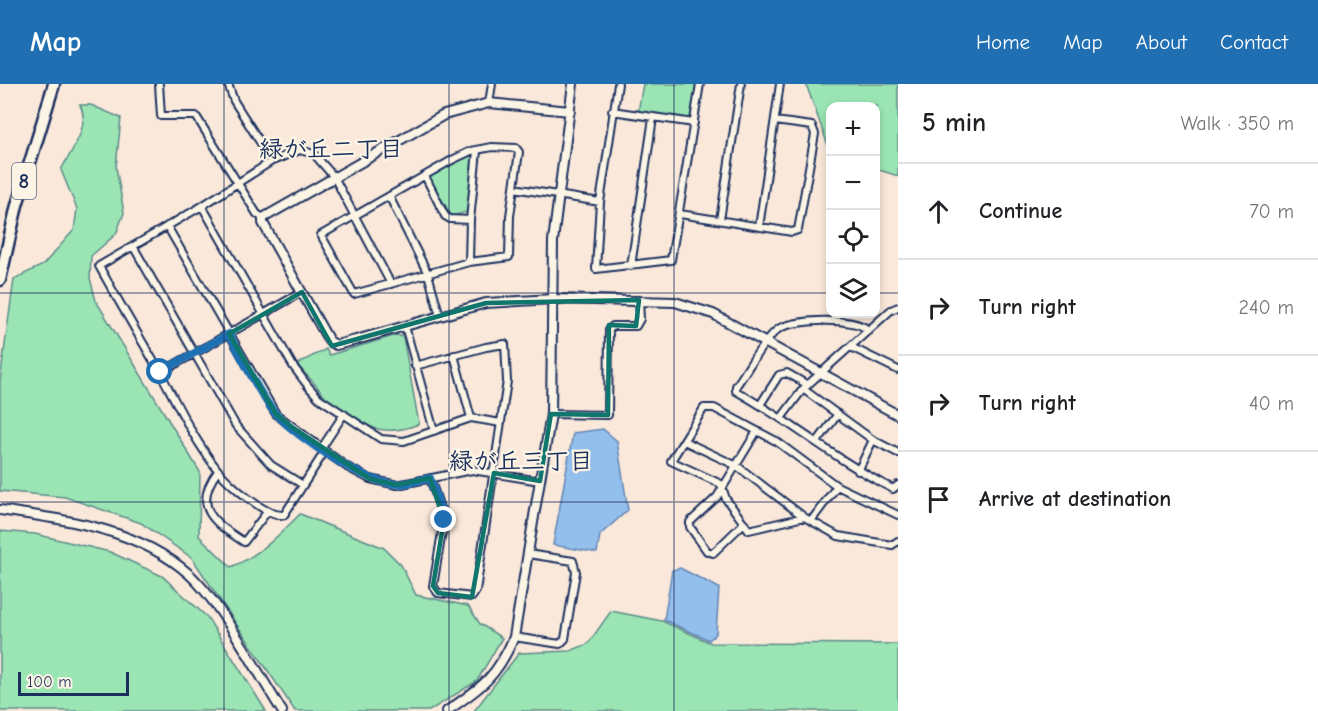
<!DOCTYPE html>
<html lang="en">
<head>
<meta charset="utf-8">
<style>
  body { margin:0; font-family:"Comic Neue","Klee One",sans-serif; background:#f2f2f2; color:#202124 }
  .controls { position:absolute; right:18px; top:18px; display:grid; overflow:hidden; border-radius:12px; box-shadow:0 3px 9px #0003 }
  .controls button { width:54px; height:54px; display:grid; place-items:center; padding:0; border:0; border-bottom:2px solid #e0e0e0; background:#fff; color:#202124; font:30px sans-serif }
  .scale { position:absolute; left:18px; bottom:15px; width:111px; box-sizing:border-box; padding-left:6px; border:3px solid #1b2f5e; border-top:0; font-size:16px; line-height:21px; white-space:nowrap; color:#1b2f5e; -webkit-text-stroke:4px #fcf5e5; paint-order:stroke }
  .stop { position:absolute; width:18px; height:18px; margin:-14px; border:4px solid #1f6fb2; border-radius:50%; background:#fff }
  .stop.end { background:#1f6fb2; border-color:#fff; box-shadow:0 2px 6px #0008 }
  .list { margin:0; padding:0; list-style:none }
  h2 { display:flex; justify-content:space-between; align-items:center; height:78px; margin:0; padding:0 24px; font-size:26px }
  h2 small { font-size:20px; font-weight:400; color:#757577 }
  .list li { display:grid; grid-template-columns:39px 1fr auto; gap:18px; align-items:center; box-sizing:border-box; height:96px; padding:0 24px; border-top:2px solid #e0e0e0 }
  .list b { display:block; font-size:22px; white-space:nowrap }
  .list em { font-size:20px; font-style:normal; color:#757577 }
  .icon { flex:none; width:33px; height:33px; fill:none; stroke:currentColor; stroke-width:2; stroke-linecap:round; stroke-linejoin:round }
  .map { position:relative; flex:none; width:898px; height:627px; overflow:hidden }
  header { display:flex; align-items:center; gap:36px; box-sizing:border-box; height:84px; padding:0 30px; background:#1f6fb2; color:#fff }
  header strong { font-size:28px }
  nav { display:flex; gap:33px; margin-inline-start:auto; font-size:21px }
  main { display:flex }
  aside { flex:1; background:#fff }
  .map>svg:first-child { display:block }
  .green { fill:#9be5b4; stroke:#5b8a89; stroke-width:1.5 }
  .water { fill:#93bfec; stroke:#6385b3; stroke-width:1.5 }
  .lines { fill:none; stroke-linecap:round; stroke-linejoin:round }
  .minor-casing { stroke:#1b2f5e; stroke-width:10 }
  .tertiary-casing { stroke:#1b2f5e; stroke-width:12 }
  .trunk-casing { stroke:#1b2f5e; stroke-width:15 }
  .minor { stroke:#fcf5e5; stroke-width:6 }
  .tertiary { stroke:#fcf5e5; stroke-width:8 }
  .trunk { stroke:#fcf5e5; stroke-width:10 }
  .route { stroke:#1f6fb2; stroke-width:8 }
  .marked { fill:none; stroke:#0f766e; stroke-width:4.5; stroke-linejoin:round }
  .grid { fill:none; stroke:#1b2f5e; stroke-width:1.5; stroke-opacity:0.55 }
  .labels { text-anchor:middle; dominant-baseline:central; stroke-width:4.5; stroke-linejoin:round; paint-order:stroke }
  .shield { fill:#fcf5e5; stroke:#5e6a86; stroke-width:1.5 }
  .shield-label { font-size:21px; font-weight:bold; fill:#1b2f5e }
  .neighbourhood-label { font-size:24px; font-weight:bold; fill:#1b2f5e; stroke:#fcf5e5 }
</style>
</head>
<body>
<header>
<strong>Map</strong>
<nav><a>Home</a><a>Map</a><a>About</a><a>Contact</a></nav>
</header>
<main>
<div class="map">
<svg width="898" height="627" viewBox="0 0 898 627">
  <rect width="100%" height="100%" fill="#fae9da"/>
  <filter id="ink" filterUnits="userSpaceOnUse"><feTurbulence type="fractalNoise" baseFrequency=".0167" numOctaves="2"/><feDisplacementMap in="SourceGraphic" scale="12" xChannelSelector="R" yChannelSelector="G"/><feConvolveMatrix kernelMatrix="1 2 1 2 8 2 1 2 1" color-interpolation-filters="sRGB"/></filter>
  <g filter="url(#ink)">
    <!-- green -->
    <path class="green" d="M643,0H696L691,33L688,35L638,28Z
      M806,0H898V92L876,85V22H830V67Z
      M80,21H91L121,34L116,83L124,129L116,150L91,172L90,194L96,217L200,388L199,452L231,483C260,471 278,452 300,430L384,464L401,481L416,511L468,522L480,540L502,554L477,597L429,627H295L192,474L141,439L65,413L0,407V297L14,195L43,181L74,146L77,125L61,86C71,67 91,42 80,21Z
      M472,70L475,73L467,128L452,132L429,96L430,92Z
      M397,251L403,253L419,340C375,357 360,337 325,314C322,305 304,290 297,280L326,265L329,271Z
      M0,447L35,450L110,468L162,492L207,533L266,627H0Z
      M611,527L662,537L711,559L898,560V627H474L519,569L570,567L588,560Z"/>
    <!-- water -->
    <path class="water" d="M603,345L617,357L628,426L600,451L597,469L553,461L573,349Z
      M680,484L719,504L716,550L709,556L664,536L672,486Z"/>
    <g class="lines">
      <!-- minor casing -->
      <g class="minor-casing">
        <path id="minor" d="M159,0L161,32H196L257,130L263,134
          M228,0L234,17L272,77
          M618,0L600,118L596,185L671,176L700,0
          M489,19L492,0
          M612,27L694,39
          M492,63L516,64L519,68L510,132L509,173L469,178L354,210L321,151L452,76L471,67Z
          M425,92L445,132L450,135L470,136
          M514,104L600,118
          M389,112L428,190L440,232
          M202,122L293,282L308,302L319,314L381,355L404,357L471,334L501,339
          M680,130L792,148L798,146L815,50L812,42L775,37
          M720,136L741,0
          M167,142L276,330L347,383L370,395L397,401L472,386L540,397
          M759,143L780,0
          M133,162L236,342L271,381L303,401
          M469,178L470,136L477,67
          M631,182L653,34
          M405,242L434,347
          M869,247C857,232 790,235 777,246C760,261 749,284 736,302V307C790,337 837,377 893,405L898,401
          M851,263L898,286
          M454,271L471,334
          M415,282L486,263L505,260L507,297L476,507L472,513L438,509L433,502L444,436L430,394
          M160,289L302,208
          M803,305L873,356L898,369
          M760,321L779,291L787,289L808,301
          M551,330L608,331L609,246L613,242H636L640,235L639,216
          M782,333L803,305L891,226L898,223
          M684,357L737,382L804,433
          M817,358L838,330
          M321,365L344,330
          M325,367L284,431C266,433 229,400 217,385C194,356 178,322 161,290C140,254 119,218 99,182L202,122L272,77L300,66L314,70L334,93L391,200
          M218,387C191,423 214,439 244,458L267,428
          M858,387L873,356
          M898,431L837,402L776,357L714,324H704L671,377L721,400L726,415L749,446L804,433L838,452L892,461L898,457
          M811,437L837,402
          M743,440L713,469L707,467L690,443V438L717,413L757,347
          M514,553L560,560L565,555L576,488L573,477L528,470"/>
      </g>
      <!-- tertiary casing -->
      <g class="tertiary-casing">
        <path id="tertiary" d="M570,27L489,19L444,31L263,134V139L329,257L336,261L356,256L486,219L553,215L675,218L713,230L898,331
          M0,426C66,436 137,444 189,490C222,520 257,588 282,627
          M447,627C482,603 497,593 514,553L551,330L553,157L573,0"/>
      </g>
      <!-- trunk casing -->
      <g class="trunk-casing">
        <path id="trunk" d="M0,196L17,121L54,0"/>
      </g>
      <!-- minor -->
      <use href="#minor" class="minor"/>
      <!-- tertiary -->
      <use href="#tertiary" class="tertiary"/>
      <!-- trunk -->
      <use href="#trunk" class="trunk"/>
    </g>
  </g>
  <g class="lines" filter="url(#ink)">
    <!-- route -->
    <path class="route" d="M160,288L229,250C244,276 257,308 276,330C296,353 368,402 398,400C409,400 420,396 430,394L444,436"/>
  </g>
  <!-- marked area -->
  <path class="marked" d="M302,208L332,262L486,219L639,216L636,242L609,241L608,331L551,330L540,397L494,389L472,513L438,509L433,502L444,436L430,394L397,401L370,395L293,344L276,330L229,250Z"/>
  <!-- grid -->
  <path class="grid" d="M224,0V627M449,0V627M674,0V627M0,209H830M876,209H898M0,418H898"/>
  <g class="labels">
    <!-- shield labels -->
    <rect class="shield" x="12" y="79" width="24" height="36" rx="4.5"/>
    <g class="shield-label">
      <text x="24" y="97">8</text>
    </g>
    <!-- neighbourhood labels -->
    <g class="neighbourhood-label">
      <text x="331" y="65">緑が丘二丁目</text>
      <text x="521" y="377">緑が丘三丁目</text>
    </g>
  </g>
</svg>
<div class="controls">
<button>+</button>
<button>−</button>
<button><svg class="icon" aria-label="locate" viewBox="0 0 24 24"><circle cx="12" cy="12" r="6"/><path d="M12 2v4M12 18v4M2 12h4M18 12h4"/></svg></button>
<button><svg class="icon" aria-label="layers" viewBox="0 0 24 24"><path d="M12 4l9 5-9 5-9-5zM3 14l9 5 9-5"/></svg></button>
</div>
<div class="scale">100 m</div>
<div class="stop" style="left:160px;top:288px"></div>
<div class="stop end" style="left:444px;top:436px"></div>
</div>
<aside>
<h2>5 min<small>Walk · 350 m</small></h2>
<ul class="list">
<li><svg class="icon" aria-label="ahead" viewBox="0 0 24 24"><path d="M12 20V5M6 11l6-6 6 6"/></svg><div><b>Continue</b></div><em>70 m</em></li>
<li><svg class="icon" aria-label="right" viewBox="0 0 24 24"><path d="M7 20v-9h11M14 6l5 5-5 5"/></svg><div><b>Turn right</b></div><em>240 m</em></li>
<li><svg class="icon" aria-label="right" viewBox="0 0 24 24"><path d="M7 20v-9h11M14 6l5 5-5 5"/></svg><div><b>Turn right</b></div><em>40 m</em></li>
<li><svg class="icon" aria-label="arrive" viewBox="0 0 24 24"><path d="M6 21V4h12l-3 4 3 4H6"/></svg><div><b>Arrive at destination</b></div></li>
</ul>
</aside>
</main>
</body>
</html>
